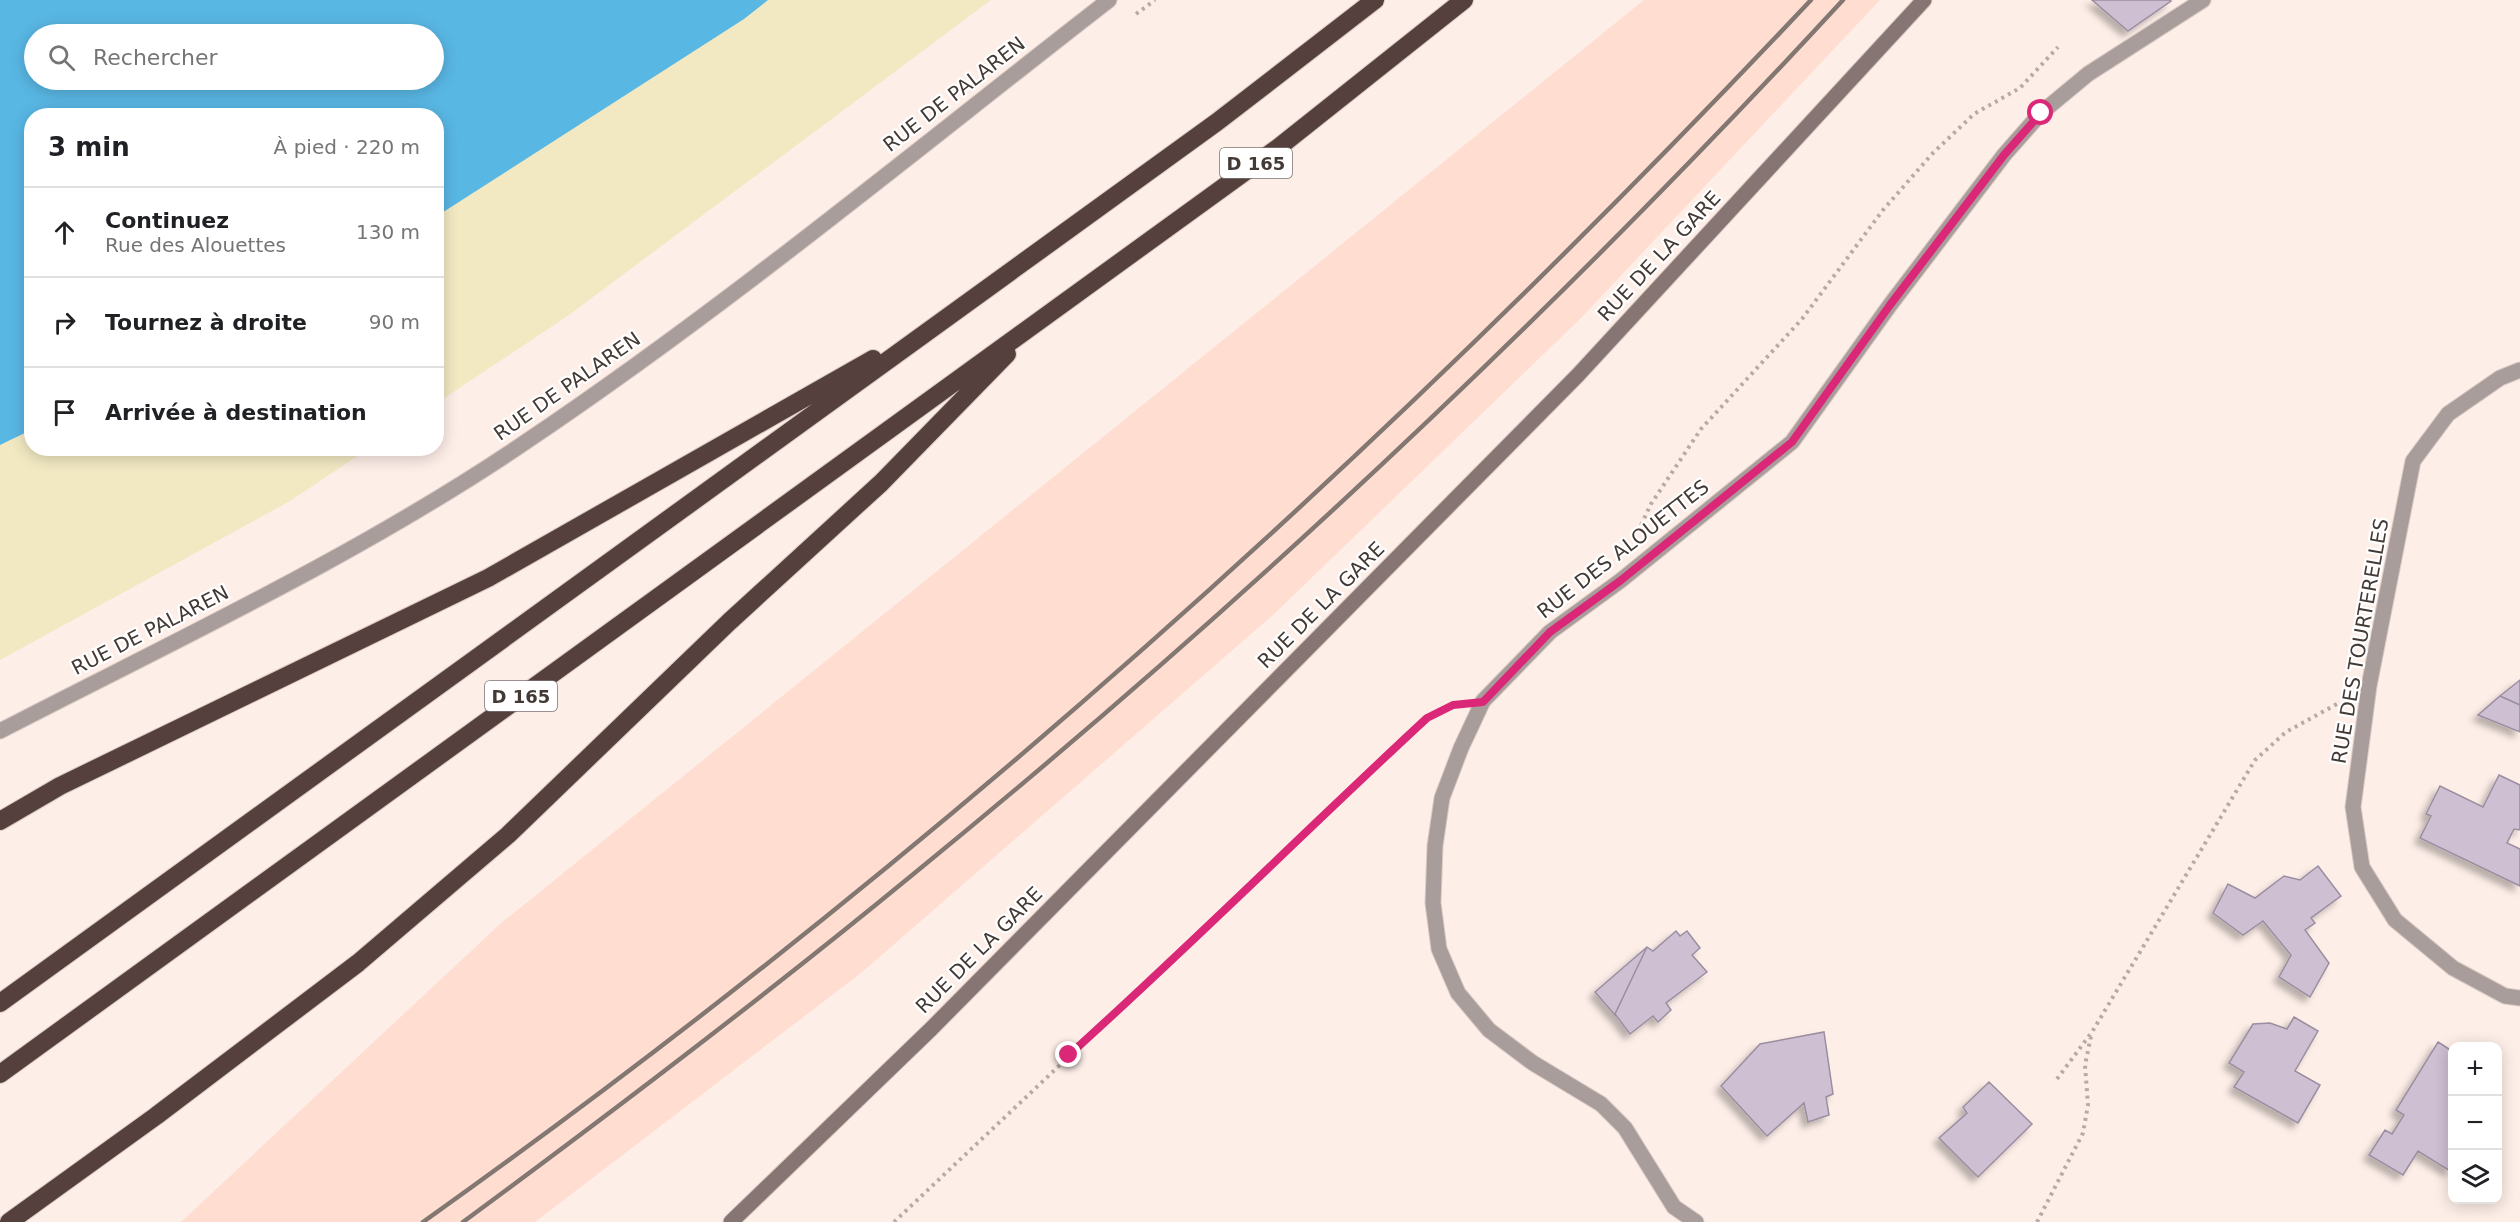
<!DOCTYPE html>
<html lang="fr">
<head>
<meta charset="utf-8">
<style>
  body { margin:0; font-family:"DejaVu Sans",sans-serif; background:#f6f6f6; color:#202124 }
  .controls { position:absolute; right:18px; bottom:18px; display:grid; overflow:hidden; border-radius:12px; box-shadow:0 3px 15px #0003 }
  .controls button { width:54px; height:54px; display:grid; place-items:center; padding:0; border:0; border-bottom:2px solid #e0e0e0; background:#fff; color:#202124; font:30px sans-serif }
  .stop { position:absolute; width:18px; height:18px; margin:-14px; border:4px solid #db2777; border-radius:50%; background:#fff }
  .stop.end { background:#db2777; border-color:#fff; box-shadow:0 2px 6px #0008 }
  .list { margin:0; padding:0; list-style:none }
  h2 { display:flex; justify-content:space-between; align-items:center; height:78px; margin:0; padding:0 24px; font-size:26px }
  h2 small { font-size:20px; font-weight:400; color:#757577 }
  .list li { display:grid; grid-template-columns:39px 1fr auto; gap:18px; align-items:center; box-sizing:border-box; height:90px; padding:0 24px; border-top:2px solid #e0e0e0 }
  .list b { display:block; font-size:22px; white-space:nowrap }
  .list p { margin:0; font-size:20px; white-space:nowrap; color:#757577 }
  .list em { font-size:20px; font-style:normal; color:#757577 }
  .icon { flex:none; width:33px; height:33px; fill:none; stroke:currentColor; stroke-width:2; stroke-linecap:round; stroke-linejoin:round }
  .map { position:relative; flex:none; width:2520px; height:1222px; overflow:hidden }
  .search { position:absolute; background:#fff; box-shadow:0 3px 15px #0003; left:24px; top:24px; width:420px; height:66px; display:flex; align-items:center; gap:15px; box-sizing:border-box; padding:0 21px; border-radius:33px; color:#757577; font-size:22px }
  .panel { position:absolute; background:#fff; box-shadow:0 3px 15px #0003; left:24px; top:108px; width:420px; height:348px; border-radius:24px }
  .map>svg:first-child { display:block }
  .built { fill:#ffddd0 }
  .sand { fill:#f2e9c3; fill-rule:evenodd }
  .water { fill:#59b7e4; fill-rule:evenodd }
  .building { fill:#cebfd3; stroke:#9b8ea0; stroke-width:1.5; filter:url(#shadow) }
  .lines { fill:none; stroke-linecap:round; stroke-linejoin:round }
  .street-casing { stroke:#d9cac4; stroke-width:17 }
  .secondary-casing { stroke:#d9cac4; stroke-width:17 }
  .highway-casing { stroke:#d9cac4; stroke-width:20 }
  .path { stroke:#b8aba5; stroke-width:4; stroke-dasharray:3 4.5; stroke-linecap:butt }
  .street { stroke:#a99d9b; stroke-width:15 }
  .secondary { stroke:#867572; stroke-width:15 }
  .highway { stroke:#56403d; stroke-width:18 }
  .rail { stroke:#837772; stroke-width:4.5 }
  .route { stroke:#db2777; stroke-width:8 }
  .labels { text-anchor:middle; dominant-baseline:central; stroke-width:4.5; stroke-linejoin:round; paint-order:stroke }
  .shield { fill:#fff; stroke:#7b7472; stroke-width:1.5 }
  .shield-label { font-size:18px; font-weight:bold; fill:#433935 }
  .street-label { font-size:20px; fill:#433935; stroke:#fff }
</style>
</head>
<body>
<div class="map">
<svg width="2520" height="1222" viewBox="0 0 2520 1222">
  <defs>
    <filter id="shadow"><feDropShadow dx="-5.5" dy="5.5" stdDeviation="3" flood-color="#0004"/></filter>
  </defs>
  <rect width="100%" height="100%" fill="#feeee8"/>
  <!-- built -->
  <path class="built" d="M1644,0H1880L1581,318L1274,614L861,973L535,1222H181L499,925Z"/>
  <!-- sand -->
  <path class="sand" d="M0,0H991L569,315L437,403L436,116H32V448L368,449L290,501L0,660ZM34,34H434V80H34Z"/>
  <!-- water -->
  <path class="water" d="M0,0H768L744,19L437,216L436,116H32L31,430L0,445ZM34,34H434V80H34Z"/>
  <!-- building -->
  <path class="building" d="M2092,0H2169L2171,1L2128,31Z
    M2520,680V705L2500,696Z
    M2500,696L2520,705V732L2478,715Z
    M2499,775L2520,785V828L2519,830L2514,829L2507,843L2520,849V886L2420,838L2431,816L2426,814L2440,786L2483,807Z
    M2318,866L2341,896L2311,918L2315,923L2305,930L2329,963L2310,997L2279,977L2291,955L2263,921L2243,935L2213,913L2228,884L2255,898L2284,876L2300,880Z
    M1676,931L1680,936L1687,931L1700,948L1692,955L1707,972L1666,1003L1671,1010L1658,1022L1653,1016L1630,1034L1615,1014L1647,947L1653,951Z
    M1647,947L1615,1014V1015L1595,992Z
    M2294,1017L2318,1031L2295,1071L2320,1085L2298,1123L2234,1087L2244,1072L2229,1063L2253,1024L2270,1023L2287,1029Z
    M1824,1032L1833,1094L1826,1097L1829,1115L1808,1122L1804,1103L1767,1136L1721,1086L1760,1044Z
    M2438,1042L2452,1051V1167L2450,1171L2418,1151L2403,1175L2369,1155L2385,1130L2392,1134L2404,1115L2396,1110Z
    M1989,1082L2032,1124L1978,1177L1939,1138L1967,1113L1963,1107Z"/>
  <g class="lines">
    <!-- street casing -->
    <g class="street-casing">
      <path id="street" d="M2520,370L2500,378L2448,414L2413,461L2369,686L2353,807L2362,867L2395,920L2453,968L2505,996L2520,998
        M0,731C178,639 361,554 527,441C729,305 917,149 1109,0
        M1696,1222L1674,1207L1625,1128L1601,1104L1533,1063L1489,1030L1458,993L1439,949L1433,903L1435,846L1442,798L1461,748L1483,701L1550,632L1620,581L1792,442L1890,305L2004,155L2041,113L2088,74L2203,0"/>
    </g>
    <!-- secondary casing -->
    <g class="secondary-casing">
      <path id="secondary" d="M731,1222L931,1029L1578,375L1924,0"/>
    </g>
    <!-- highway casing -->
    <g class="highway-casing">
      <path id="highway" d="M0,821L60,786L488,578L873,359
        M0,1003L1217,122L1375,0
        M0,1074L1279,147L1464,0
        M9,1222L156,1116L358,963L508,835L729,622L881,483L1007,354"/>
    </g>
    <!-- path -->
    <path class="path" d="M1136,14L1155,0
      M1641,525L1651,504L1701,429L1802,319L1883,210L1932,154L1974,114L2020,88L2058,47
      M2057,1079L2092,1032L2255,760L2286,732L2337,704
      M894,1222L1427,718L1447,708
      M2037,1222L2083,1133L2088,1105L2085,1065L2091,1036"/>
    <!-- street -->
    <use href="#street" class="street"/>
    <!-- secondary -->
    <use href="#secondary" class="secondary"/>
    <!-- highway -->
    <use href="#highway" class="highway"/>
    <!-- rail -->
    <path class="rail" d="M423,1222C927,864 1388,449 1811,0
      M463,1222C615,1110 765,996 911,876C1241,607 1554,313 1843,0"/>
  </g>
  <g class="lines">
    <!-- route -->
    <path class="route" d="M1069,1055C1191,945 1307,829 1427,718L1453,705L1483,702L1550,632L1620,581L1792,442L1890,305L2004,155L2041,113"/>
  </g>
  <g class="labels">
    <!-- shield labels -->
    <g class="shield">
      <rect x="1220" y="148" width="72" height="30" rx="4.5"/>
      <rect x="485" y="681" width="72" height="30" rx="4.5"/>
    </g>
    <g class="shield-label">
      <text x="1256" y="163">D 165</text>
      <text x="521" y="696">D 165</text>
    </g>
    <!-- street labels -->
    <g class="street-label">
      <text transform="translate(954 94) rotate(-38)">RUE DE PALAREN</text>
      <text transform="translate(1659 256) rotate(-47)">RUE DE LA GARE</text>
      <text transform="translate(567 386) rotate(-35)">RUE DE PALAREN</text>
      <text transform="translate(1623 549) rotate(-38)">RUE DES ALOUETTES</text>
      <text transform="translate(1321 605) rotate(-45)">RUE DE LA GARE</text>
      <text transform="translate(150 630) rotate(-27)">RUE DE PALAREN</text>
      <text transform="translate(2360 641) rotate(-80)">RUE DES TOURTERELLES</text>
      <text transform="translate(979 950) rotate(-45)">RUE DE LA GARE</text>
    </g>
  </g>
</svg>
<div class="controls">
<button>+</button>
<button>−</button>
<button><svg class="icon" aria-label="layers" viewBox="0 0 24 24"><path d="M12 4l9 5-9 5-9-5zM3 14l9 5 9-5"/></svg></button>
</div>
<div class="stop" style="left:2041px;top:113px"></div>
<div class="stop end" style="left:1069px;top:1055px"></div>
<div class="search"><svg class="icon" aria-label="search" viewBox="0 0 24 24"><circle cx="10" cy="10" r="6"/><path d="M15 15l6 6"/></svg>Rechercher</div>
<section class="panel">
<h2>3 min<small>À pied · 220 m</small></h2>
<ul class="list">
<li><svg class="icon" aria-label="ahead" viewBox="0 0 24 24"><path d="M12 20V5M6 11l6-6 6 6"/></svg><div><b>Continuez</b><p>Rue des Alouettes</p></div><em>130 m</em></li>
<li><svg class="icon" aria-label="right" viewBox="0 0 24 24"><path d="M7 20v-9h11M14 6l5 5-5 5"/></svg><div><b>Tournez à droite</b></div><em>90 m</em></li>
<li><svg class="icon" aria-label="arrive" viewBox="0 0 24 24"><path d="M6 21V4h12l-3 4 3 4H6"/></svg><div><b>Arrivée à destination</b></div></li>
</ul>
</section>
</div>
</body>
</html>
